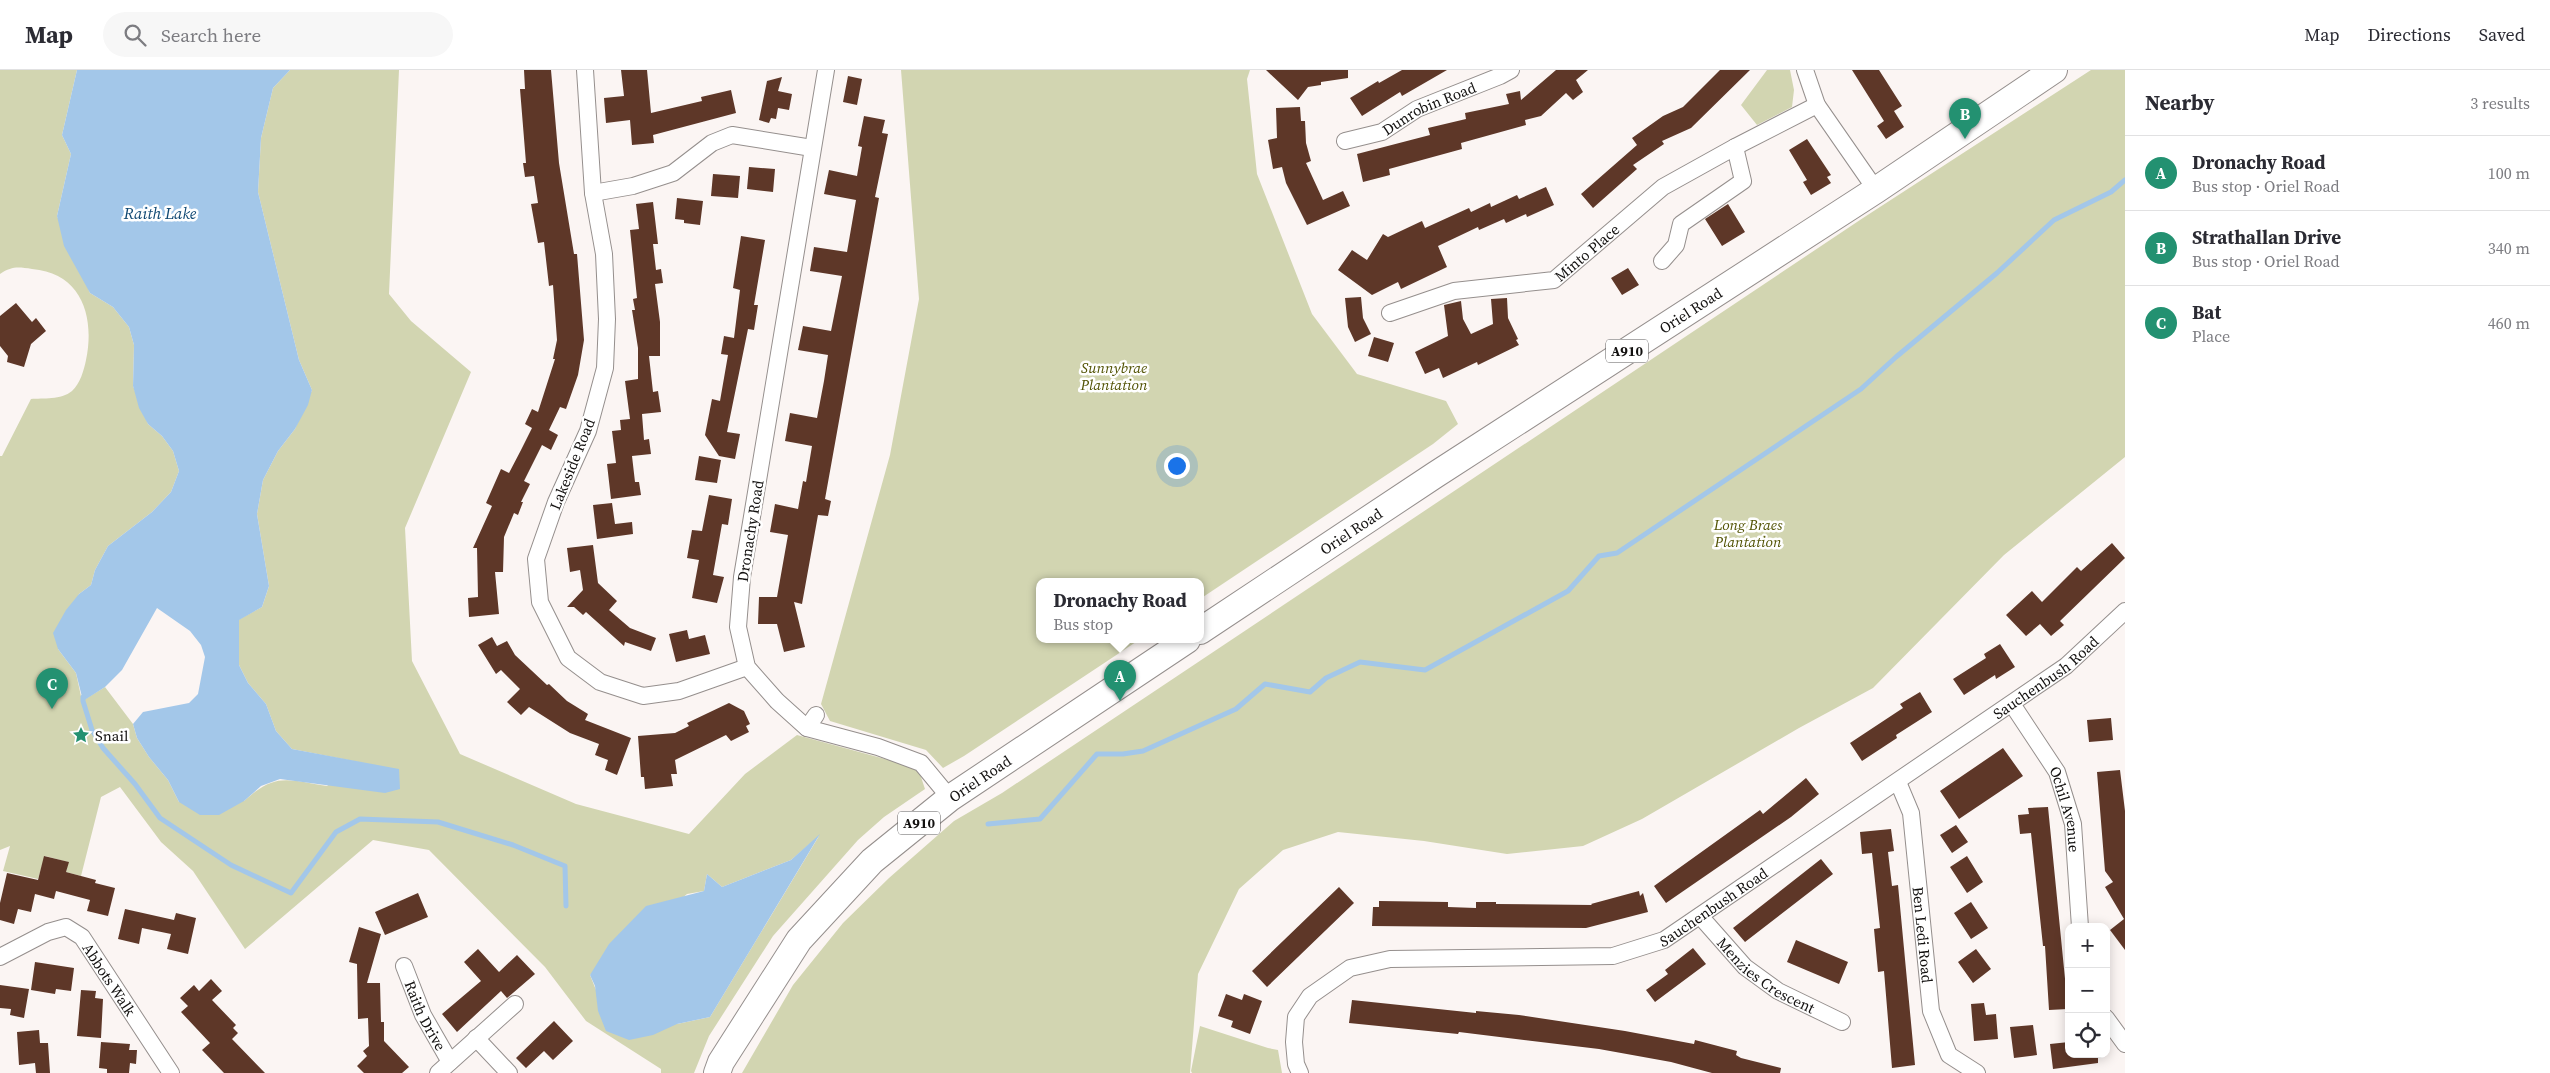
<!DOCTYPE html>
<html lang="en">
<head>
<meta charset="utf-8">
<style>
  body { margin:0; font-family:"Source Serif 4",serif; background:#f7f7f7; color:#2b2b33 }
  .controls { position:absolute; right:15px; bottom:15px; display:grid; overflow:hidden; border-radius:10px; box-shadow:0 2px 12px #0003 }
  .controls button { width:45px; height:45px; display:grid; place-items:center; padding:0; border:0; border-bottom:1px solid #e1e1e2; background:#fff; color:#2b2b33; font:25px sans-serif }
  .you { position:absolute; left:1176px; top:395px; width:18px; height:18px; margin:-12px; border:4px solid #fff; border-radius:50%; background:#1a73e8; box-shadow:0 0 0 8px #1a73e833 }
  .badge { display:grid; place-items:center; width:32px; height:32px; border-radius:50%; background:#239171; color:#fff; font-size:16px; font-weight:700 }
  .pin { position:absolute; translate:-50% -41px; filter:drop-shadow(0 1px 2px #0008) }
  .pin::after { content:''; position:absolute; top:26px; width:18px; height:15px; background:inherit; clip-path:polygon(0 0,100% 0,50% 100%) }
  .popup { position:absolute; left:1036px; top:508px; width:168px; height:65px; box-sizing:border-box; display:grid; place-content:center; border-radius:10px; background:#fff; filter:drop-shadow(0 1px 4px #0005); font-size:16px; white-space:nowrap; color:#7c7c81 }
  .popup b { font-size:19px; color:#2b2b33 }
  .popup::after { content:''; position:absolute; left:50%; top:100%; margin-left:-10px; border:10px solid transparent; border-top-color:#fff }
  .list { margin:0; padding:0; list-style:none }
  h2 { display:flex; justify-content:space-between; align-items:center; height:65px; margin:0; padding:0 20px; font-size:21px }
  h2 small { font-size:16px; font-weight:400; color:#7c7c81 }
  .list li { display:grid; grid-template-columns:32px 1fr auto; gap:15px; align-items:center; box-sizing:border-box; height:75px; padding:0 20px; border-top:1px solid #e1e1e2 }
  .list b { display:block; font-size:19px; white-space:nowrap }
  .list p { margin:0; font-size:16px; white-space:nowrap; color:#7c7c81 }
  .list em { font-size:16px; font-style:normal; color:#7c7c81 }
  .icon { flex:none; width:28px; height:28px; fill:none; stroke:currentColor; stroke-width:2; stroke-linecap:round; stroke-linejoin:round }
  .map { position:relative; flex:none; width:2125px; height:1003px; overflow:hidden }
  header { display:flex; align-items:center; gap:30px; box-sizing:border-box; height:70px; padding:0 25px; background:#fff; border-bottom:1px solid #e1e1e2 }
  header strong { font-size:24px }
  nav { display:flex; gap:28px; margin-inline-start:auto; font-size:18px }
  .search { width:350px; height:45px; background:#f7f7f7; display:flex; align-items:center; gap:12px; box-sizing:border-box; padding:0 18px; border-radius:28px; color:#7c7c81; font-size:19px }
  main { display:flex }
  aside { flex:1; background:#fff }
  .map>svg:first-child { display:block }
  .green { fill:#d2d5b1; fill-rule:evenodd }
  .water { fill:#a3c7e9 }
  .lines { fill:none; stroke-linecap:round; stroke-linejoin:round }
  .stream { stroke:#a3c7e9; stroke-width:5 }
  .building { fill:#5e3728 }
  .minor-casing { stroke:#958f8d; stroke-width:18 }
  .primary-casing { stroke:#958f8d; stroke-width:28 }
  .minor { stroke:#fff; stroke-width:16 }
  .primary { stroke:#fff; stroke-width:26 }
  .labels { text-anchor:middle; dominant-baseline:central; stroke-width:5; stroke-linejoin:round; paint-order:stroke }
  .shield { fill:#fff; stroke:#5a5858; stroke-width:1 }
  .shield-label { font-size:14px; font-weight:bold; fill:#131110 }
  .street-label { font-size:15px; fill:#131110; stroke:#fff }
  .park-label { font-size:15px; font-style:italic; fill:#525304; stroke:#fff }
  .poi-label { font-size:15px; fill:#131110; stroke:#fff; text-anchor:start }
  .water-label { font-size:16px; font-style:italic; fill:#0e4772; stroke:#fff }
</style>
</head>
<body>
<header>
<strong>Map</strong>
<div class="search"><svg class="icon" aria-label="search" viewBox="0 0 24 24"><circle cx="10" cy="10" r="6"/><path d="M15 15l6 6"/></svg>Search here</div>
<nav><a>Map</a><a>Directions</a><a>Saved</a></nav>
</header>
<main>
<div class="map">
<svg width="2125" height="1003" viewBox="0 0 2125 1003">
  <rect width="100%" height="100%" fill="#fbf5f3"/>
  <!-- green -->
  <path class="green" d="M0,0H77L62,65L71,84L57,146L90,223L113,237L129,257L134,275L133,316L148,354L162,366L173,381L179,401L171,422L152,442L108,476L95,500L91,515L79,524L58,579L76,603L82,631L105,617L133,654L137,668L149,687L168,710L179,732L244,731C276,702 287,710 327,716L358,692L292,679L276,661L266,634L248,613L239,595L238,550L262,537L269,516L257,444L263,410L278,381L295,359L312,320L299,290L258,122L261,68L273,18L290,0H399L389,224L411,251L471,302L405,458L412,591L460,684L576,734L689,764L745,704L797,665L918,698L925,719L884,747L858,770L773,866L709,966L694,1003H661V999L586,951L545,897L429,780L373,770L245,879L193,801L161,772L120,717L101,727L81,806L66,802L68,792L45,786L38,809L3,801L10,776L0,780V386H2L31,329C43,328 61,330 72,321C80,314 84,300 86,290C95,247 82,203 32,199C18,197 12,196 0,204ZM819,766L710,947L677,954L598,941V925L590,905L687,824L704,821L707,804L722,817L791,790Z
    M901,0H1250L1247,9L1257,104L1312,244L1357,304L1446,331L1458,354L1433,374L1200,529V512H1040V570H1139L964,686L943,698L926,680L830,651L821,634L890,385L919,229Z
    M1767,0H1790L1794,20L1792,37L1757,55L1741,35Z
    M2091,0H2125V387L2004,485L1873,618L1799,658L1642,749L1583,776L1507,784L1424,771L1338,762L1283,780L1239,819L1198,904L1190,1003H742L793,915L843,853L889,808L954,751L1002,723L1863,148Z
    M1200,956L1268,978L1278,980L1282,1003H1192L1191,1001Z"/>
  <!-- water -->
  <path class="water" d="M77,0H290L273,18L261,68L258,122L299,290L312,320L308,335L295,359L278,381L263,410L257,444L269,516L262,537L239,550V595L248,613L266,634L276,661L292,679L399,699L400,719L385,723L280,709L261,716L244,731L219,745H200L179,732L168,710L149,687L137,668L133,654L143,642L189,633L198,624L205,587L201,575L190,561L157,538L122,600L105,617L83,631L76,603L58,579L53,563L66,540L79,524L91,515L95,500L108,476L152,442L171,422L179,401L173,381L162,366L148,354L139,338L133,316L134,275L129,257L113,237L90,223L64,176L57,146L71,84L62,65Z
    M820,764L710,947L677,954L653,965L629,970L606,961L598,941L595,916L590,905L609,874L646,836L704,821L707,804L722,817L791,790Z"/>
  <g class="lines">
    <!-- stream -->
    <path class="stream" d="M83,627V631L92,660L103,678L135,714L160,748L231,795L291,823L336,762L360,749L438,752L513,775L565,796L566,836
      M988,754L1040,749L1097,684H1123L1143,681L1236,639L1265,614L1310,622L1326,608L1360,592L1425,600L1568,521L1599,486L1617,483L1861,319L1896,287L1997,203L2054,150L2111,122L2125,110"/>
  </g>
  <!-- building -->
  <path class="building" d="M524,0H551L559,93L574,184H577L584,270L578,305L566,339L560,337L549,360L558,365L551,380L542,375L524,411L530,414L521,432H523L518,445L514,443L504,467L503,502H495L499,544L469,547L468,528L478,527L477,478H473L492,436L486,433L501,399L509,403L521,380L532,358L525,354L532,339L538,342L555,289H553L557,270L553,215L549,216L544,172L538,173L531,134L538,133L534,106L525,107L523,93H526L520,19H525Z
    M621,0H647L651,43L702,31L701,27L731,20L736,43L653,65L654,73L632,75L630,50L606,53L604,28L624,26Z
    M1266,0H1348V8L1321,12V15L1308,17L1298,30Z
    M1402,0H1447L1402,26L1400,22L1362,46L1350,28L1378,11L1379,13Z
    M1556,0H1588L1576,10L1583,22L1573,30L1566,23L1541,46L1525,50L1526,55L1461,73L1462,79L1389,99L1390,105L1363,112L1357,84L1430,65L1428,58L1466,49L1465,43L1509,34L1506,24L1520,21L1521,30Z
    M1720,0H1750L1691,58L1662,71L1664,74L1633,95L1637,99L1593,138L1581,124L1637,75L1632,68L1663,46L1683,37Z
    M1852,0H1879L1902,36L1894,41L1904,57L1886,69L1877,56L1884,51Z
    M848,6L862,9L857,35L843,32Z
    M782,7L778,21L792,24L789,40L778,38L776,49L771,48L769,53L759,50L767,11Z
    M1300,37L1301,51H1305L1306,73L1311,91L1306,93L1323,130L1343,121L1350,136L1307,155L1286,113L1282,97L1273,99L1268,70L1277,68L1276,38Z
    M864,46L885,50L882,63L888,64L875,127L879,128L825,429L831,431L828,446L818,445L802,534L794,532L805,577L784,582L777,554H758L759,527H777L788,465L770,462L775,434L798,439L803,411L806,412L812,376L785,371L790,343L817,348L824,311L828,285L798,280L803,256L831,261L842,206L810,201L814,177L847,182L856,130L824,124L829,100L857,106L862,77L858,76Z
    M1807,69L1831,105L1827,107L1831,113L1811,125L1803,112L1807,110L1789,80Z
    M749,97L775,99L773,122L747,119Z
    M713,104L740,106L738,128L711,126Z
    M1546,117L1554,135L1527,147L1526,144L1506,153L1504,149L1479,160L1478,157L1438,176L1447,197L1401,219L1398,212L1372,225L1338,200L1352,180L1367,190L1383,164L1388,167L1422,151L1425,158L1469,138L1471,142L1490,133L1491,137L1517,125L1519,129Z
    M677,128L703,131L700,155L684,153V150L675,149Z
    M653,132L658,174H653L656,200L661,199L663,213L655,214L660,252V286H649L653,322L658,321L661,342L642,344L644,370L649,369L651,384L632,386L635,412H639L641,425L611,429L607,394L616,393L612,361L621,360L620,350L630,349L625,311L638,309V278L632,240H635L633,229L637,228L630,160L639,159L636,134Z
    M1728,134L1745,162L1722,176L1705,149Z
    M741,166L765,170L754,235H758L754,260L748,259L727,362L740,364L735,389L719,386L705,365L712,329L720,331L728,285L721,284L724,266L734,268L740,220L733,218Z
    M1628,198L1639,215L1622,225L1611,208Z
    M1361,227L1363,248L1371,264L1355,272L1348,257L1345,228Z
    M1507,228L1508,248L1518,269L1516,270L1519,275L1478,295L1477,292L1443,308L1439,298L1425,304L1415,282L1448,266L1444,235L1461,231L1463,249L1471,264L1493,254L1491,229Z
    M16,233L32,252L36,248L46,261L31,274L24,297L7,292L8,286L0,276V246Z
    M1374,267L1394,273L1388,292L1368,286Z
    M699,386L721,390L717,413L695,410Z
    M709,425L732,429L728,455L722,454L713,505L724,507L717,533L692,528L699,490L687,488L692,460L702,461Z
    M612,433L615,454L632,452L633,464L597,469L593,435Z
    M2112,473L2125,488L2060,551L2064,555L2051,566L2040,554L2026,566L2006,545L2032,521L2042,532L2077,497L2081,501Z
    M593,475L598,513L617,531L609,540L630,558L656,568L651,581L625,572L624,576L586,542L583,545L574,537H567L583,520L580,500L570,502L567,478Z
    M687,560L689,569L705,565L710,584L676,592L669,564Z
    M492,567L497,576L507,571L515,585L547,615L549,614L567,631L588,644L585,650L631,668L617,705L605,700L608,690L595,685L599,674L570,663L529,637L521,645L507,632L520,619L501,600L496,604L478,575Z
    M2000,574L2015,597L1996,609L1995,605L1964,625L1953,609L1986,588L1984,584Z
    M1920,622L1932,642L1896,665L1897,668L1862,691L1850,673L1903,638L1900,634Z
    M729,633L744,641L750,654L746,656L749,662L731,671L726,665L675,690L677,704H671L673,716L645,719L644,707H641L638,666L675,663L689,656L687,653Z
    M2111,648L2113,670L2089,672L2087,650Z
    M2003,678L2023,706L1959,749L1940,721Z
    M2120,700L2125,741V880L2110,860L2124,849L2105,817L2113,812L2105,801L2097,702Z
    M1806,708L1819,724L1791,747L1666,833L1654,816L1760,740L1763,744Z
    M2048,737L2068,939L2049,940L2045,876H2043L2031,763L2020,764L2018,745L2029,744L2028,738Z
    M1956,755L1968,772L1952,783L1940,765Z
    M1891,759L1894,781L1888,782L1892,816L1898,815L1915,995L1892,998L1884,901L1878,902L1874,859L1880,858L1872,783L1862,784L1860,762Z
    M44,786L69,792L66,802L96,810L95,813L115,818L108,846L87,841L90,830L56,821L54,829L35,824L31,842L18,839L14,854L0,850V833L7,803L38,810Z
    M1967,786L1983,812L1967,823L1950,797Z
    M1821,789L1833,804L1745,872L1733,858Z
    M1339,817L1354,833L1267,917L1252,901Z
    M1639,821L1640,826L1643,823L1648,842L1586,858L1372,856L1373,837H1379V831L1448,832V837L1476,838V832H1496V834L1592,835L1591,834Z
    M418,823L428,847L385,865L375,842Z
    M1971,832L1988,858L1971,869L1954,843Z
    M125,839L174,850L176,843L196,848L188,884L167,879L171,864L142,858L139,874L118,869Z
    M359,857L381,864L367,913H380L381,952H384V971L409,997L402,1003H364L357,996L367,986L363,981L369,976L368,948L358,949L357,894L349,892Z
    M1796,870L1848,892L1839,914L1787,892Z
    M1693,878L1706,894L1655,932L1646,920L1668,904L1665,900Z
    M478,879L499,902L517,885L535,904L507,928L501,921L457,962L442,944L481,911L464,892Z
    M1976,879L1991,899L1973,913L1958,892Z
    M35,892L74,898L71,921L56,919L55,924L31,920Z
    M211,909L222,921L212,930L236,955L233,958L238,963L232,969L265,1003H224L202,980L210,973L181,942L188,936L180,928L194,915L199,921Z
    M0,915L29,919L24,948L10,945L11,939L0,938Z
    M81,920L96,921L95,928L103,929L101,968L77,966Z
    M1226,924L1242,930L1244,924L1262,931L1250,964L1231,957L1233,951L1218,946Z
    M1352,930L1476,943V941L1519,945L1625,961L1694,974L1695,970L1737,981L1736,985L1741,988L1781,998L1780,1003H1712L1671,992L1599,979L1459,962L1458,964L1349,953Z
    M1984,933L1986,945L1996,944L1998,969L1974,971L1971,934Z
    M554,951L573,971L553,990L544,981L526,998L516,988Z
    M2033,955L2037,985L2014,988L2010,957Z
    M39,960L40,973H48L50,1003H36L35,993L19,995L17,962Z
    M101,972L130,974L129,980H137L136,994L130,993L129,1003H107V999L99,998Z
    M2069,972V984H2098V993L2053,999L2050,974Z"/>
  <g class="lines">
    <!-- minor casing -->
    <g class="minor-casing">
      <g id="minor">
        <path d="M585,0L593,123L604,184L607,249L605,298L588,361L556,432L536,489L540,532L568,588L600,612L643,626L679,621L747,597"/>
        <path d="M826,0L742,507L738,557L747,597L777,631L807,658L878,677L921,693L950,728"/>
        <path d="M1805,0L1817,35L1876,120"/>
        <path id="s1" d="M1345,71L1382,62L1417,39L1500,6L1511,0"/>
        <path d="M593,123L633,116L673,103L712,73L732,65L812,78"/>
        <path d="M1662,191L1676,175L1681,154L1743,111L1735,77"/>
        <path id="s2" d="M1390,243L1454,221L1554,210L1663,117L1735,77L1817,35"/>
        <path id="s3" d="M2012,634L2057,702L2073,754L2080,857"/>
        <path d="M807,658L816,645"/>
        <path id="s4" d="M1898,712L1911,743L1931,941L1949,985L1977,1003"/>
        <path id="s5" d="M1700,846L1745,897L1778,921L1842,952"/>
        <path id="s6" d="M0,887L48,862L66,857L82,867L171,1003"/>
        <path id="s7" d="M404,896L423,945L450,992"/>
        <path d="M2106,948L2125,974"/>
        <path d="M476,968L509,1003"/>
        <path d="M438,1003L515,934"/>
        <path id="s8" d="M1300,1003L1296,994L1294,972L1296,947L1310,926L1350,898L1390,889L1613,886L1664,870L2066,596L2125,541"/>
      </g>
    </g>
    <!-- primary casing -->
    <g class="primary-casing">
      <g id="primary">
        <path id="s9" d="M1200,561L1435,405L1876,120L2054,0"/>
        <path id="s10" d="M717,1003L721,992L799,870L872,791L950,728L1187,570"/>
      </g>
    </g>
    <!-- minor -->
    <use href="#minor" class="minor"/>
    <!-- primary -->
    <use href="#primary" class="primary"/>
  </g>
  <!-- icons -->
  <defs>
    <g id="sight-bare" transform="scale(1.35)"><path d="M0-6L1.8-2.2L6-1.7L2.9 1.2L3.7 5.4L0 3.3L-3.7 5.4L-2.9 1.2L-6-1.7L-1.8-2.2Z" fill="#239171" stroke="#fff" stroke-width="2.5" paint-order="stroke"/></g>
  </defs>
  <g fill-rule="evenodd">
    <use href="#sight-bare" x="81" y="665"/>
  </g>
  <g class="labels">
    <!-- shield labels -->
    <g class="shield">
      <rect x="1606" y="269.5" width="42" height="23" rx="4"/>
      <rect x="898" y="741.5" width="42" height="23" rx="4"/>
    </g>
    <g class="shield-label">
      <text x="1627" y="281">A910</text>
      <text x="919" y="753">A910</text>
    </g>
    <!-- street labels -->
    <g class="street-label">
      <text stroke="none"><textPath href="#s1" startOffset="91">Dunrobin Road</textPath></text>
      <text stroke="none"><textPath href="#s2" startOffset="211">Minto Place</textPath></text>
      <text stroke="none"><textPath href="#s9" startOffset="586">Oriel Road</textPath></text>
      <text transform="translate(572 394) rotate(-68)">Lakeside Road</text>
      <text transform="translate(750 461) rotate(-81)">Dronachy Road</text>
      <text stroke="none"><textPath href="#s9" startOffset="181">Oriel Road</textPath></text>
      <text stroke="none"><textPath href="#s8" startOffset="912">Sauchenbush Road</textPath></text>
      <text stroke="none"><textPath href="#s10" startOffset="400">Oriel Road</textPath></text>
      <text stroke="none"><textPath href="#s3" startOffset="120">Ochil Avenue</textPath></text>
      <text stroke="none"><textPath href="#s8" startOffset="508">Sauchenbush Road</textPath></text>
      <text stroke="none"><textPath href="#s4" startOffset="156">Ben Ledi Road</textPath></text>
      <text stroke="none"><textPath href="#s5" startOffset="90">Menzies Crescent</textPath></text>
      <text stroke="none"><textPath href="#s6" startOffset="142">Abbots Walk</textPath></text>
      <text stroke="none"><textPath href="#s7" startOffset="54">Raith Drive</textPath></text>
    </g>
    <!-- park labels -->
    <g class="park-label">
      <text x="1114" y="297">Sunnybrae<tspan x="1114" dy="17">Plantation</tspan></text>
      <text x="1748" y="454">Long Braes<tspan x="1748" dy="17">Plantation</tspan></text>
    </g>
    <!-- poi labels -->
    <g class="poi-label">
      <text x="95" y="665">Snail</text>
    </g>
    <!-- water labels -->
    <g class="water-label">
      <text x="160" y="143">Raith Lake</text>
    </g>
  </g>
</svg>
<div class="controls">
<button>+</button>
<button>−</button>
<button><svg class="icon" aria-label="locate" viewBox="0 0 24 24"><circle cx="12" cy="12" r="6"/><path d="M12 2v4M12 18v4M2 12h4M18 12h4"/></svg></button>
</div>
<div class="you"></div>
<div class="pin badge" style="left:1120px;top:631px">A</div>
<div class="popup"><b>Dronachy Road</b>Bus stop</div>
<div class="pin badge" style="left:1965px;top:69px">B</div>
<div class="pin badge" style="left:52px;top:639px">C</div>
</div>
<aside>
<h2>Nearby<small>3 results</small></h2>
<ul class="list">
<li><span class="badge">A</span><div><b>Dronachy Road</b><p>Bus stop · Oriel Road</p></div><em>100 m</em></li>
<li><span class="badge">B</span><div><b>Strathallan Drive</b><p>Bus stop · Oriel Road</p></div><em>340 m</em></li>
<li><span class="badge">C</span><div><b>Bat</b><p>Place</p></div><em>460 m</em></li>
</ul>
</aside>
</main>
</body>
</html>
